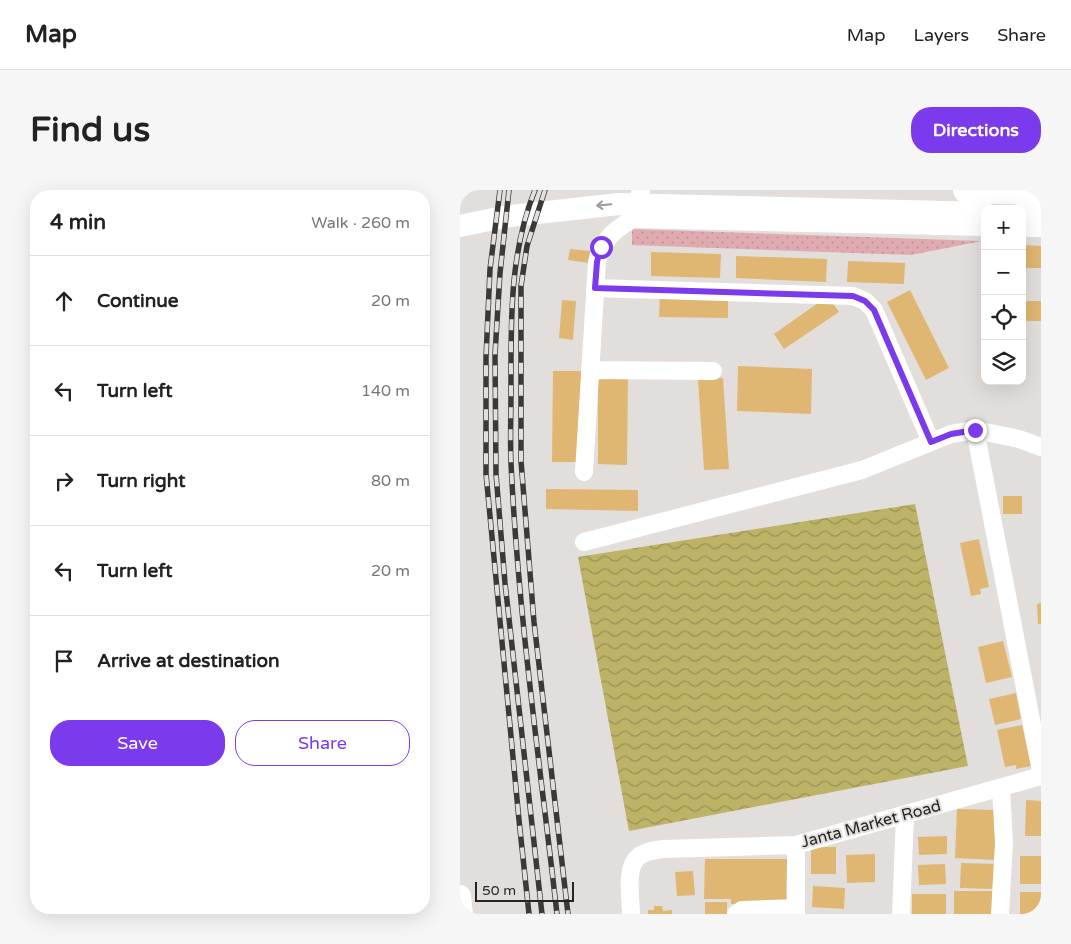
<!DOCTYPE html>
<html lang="en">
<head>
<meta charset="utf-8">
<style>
  body { margin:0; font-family:"Varela Round",sans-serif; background:#f6f6f6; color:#222 }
  .controls { position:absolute; right:15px; top:15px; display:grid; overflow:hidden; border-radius:10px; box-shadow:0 5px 20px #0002 }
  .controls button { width:45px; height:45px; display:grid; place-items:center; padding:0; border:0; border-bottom:1px solid #e0e0e0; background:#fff; color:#222; font:25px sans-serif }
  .scale { position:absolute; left:15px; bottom:12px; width:99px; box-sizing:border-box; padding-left:5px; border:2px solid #252423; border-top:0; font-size:14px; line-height:18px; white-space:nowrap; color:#252423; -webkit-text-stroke:4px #e2dedc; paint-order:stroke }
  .stop { position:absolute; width:15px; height:15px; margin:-11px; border:4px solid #7c3aed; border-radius:50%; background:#fff }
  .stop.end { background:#7c3aed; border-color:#fff; box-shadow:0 1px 5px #0008 }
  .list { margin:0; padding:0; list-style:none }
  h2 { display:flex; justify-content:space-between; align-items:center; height:65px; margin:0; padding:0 20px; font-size:21px }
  h2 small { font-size:16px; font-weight:400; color:#767676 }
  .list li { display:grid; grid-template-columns:32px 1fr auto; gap:15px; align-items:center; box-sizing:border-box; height:90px; padding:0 20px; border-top:1px solid #e0e0e0 }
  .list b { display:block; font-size:19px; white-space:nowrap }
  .list em { font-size:16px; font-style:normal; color:#767676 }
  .actions { display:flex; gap:10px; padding:15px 20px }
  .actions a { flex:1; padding:11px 0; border:1px solid #7c3aed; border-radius:20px; text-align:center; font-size:18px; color:#7c3aed }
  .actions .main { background:#7c3aed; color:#fff }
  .icon { flex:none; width:28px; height:28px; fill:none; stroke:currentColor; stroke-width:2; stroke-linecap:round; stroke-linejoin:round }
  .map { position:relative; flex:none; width:581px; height:724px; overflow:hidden; border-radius:20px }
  header { display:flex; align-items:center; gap:30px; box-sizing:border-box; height:70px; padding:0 25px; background:#fff; border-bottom:1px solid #e0e0e0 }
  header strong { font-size:24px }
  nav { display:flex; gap:28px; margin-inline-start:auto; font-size:18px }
  .intro { display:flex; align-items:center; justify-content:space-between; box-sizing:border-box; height:120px; padding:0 30px }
  h1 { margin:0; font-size:35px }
  .button { padding:12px 22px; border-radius:20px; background:#7c3aed; color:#fff; font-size:18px; font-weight:700 }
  main { display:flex; gap:30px; padding:0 30px }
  aside { flex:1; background:#fff; border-radius:20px; box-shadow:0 5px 20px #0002 }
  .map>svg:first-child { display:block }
  .green { fill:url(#green-dots) }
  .water { fill:url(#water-waves) }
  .building { fill:#dfb672 }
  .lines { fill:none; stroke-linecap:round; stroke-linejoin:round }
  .minor { stroke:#fff; stroke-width:18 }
  .major { stroke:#fff; stroke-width:22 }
  .highway { stroke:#fff; stroke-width:26 }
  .rail-casing { stroke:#3a3938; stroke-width:5.5 }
  .rail { stroke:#e2dedc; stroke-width:4; stroke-dasharray:11; stroke-linecap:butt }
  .oneway { stroke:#9d9c9c }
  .route { stroke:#7c3aed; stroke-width:6 }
  .labels { text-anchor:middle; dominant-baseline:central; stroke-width:4; stroke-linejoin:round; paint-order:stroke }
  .street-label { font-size:16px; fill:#252423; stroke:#e2dedc }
</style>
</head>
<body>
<header>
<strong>Map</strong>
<nav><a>Map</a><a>Layers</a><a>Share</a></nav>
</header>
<div class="intro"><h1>Find us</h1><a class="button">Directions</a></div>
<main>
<aside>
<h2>4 min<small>Walk · 260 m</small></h2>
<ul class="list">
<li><svg class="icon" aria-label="ahead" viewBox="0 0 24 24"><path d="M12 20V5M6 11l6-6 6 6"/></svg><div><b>Continue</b></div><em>20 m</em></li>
<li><svg class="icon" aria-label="left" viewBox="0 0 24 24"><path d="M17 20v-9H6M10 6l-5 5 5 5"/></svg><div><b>Turn left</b></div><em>140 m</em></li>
<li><svg class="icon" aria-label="right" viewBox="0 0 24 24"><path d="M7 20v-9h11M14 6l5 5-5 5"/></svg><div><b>Turn right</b></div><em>80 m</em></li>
<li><svg class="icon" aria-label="left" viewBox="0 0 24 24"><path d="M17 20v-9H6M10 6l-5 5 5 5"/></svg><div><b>Turn left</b></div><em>20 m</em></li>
<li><svg class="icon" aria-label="arrive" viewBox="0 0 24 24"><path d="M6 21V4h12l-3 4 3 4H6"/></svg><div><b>Arrive at destination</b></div></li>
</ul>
<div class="actions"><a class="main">Save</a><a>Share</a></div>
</aside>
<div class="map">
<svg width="581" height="724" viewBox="0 0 581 724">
  <defs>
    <pattern id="green-dots" width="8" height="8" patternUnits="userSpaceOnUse" patternTransform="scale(1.25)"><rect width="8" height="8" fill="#e0aab1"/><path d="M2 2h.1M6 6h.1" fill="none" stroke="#c09298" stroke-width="1.8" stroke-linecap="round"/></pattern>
    <pattern id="water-waves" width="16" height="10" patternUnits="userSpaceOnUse" patternTransform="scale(1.25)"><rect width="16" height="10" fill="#bcb367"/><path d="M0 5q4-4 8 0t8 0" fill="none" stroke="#999154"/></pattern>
  </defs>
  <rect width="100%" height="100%" fill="#e2dedc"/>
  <!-- green -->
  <path class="green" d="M172,39L522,51L451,65L172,55Z"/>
  <!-- water -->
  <path class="water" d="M455,314L508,576L169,641L118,367Z"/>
  <!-- building -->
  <path class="building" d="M562,55L581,56V78H562Z
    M110,59L130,61L129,73L108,70Z
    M191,62L261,64L260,88L191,86Z
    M276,66L367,69L366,92L276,88Z
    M388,71L445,73L444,94L387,92Z
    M450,100L489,178L466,190L427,112Z
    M200,104L268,105V128L199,127Z
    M368,106L379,122L324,159L314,144Z
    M102,110L116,111L113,150L99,148Z
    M562,111H581V131H562Z
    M278,176L352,179L351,224L277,221Z
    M93,181H121L120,272H92Z
    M138,183H168L167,275L138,274Z
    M263,188L269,279L244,280L238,189Z
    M86,299L178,300V321L86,319Z
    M543,306H562V324H543Z
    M519,349L529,397L520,399L521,404L511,406L500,353Z
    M581,413V434H578L577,414Z
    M543,451L552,487L526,493L518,457Z
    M556,503L561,529L535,535L529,509Z
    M562,535L571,576L556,579V575L545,577L537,540Z
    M566,610L581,611V646H565Z
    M497,619L538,620L536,670L495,668Z
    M487,646V664L459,665L458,647Z
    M351,657H376V684H351Z
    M415,664V692L387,693L386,665Z
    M560,666H581V694H560Z
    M245,669H327L326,715L271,714V709H244Z
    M501,673L537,674L536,699L500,698Z
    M485,674L486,694L459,695L458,675Z
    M233,681L235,705L217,706L215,682Z
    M353,696L385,698L384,719L352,717Z
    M494,701H534V724H494Z
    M560,702H581V724H560Z
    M452,704H486V724H452Z
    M245,712H267V724H245Z
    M194,716H202L203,721L212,720V724H188V720H194Z"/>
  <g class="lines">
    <!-- minor -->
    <path class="minor" d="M181,0L173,29L525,37
      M562,38H581
      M135,98L393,106L405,111L414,120L471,252
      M130,180L253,181
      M515,240L581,581
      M124,282L137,72C144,49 152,41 173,29
      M124,352L402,280L491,244L515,240L559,249L581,257
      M171,724C171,709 165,678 178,667C185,661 195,660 204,659L336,655L581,586
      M276,724L282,720L336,718
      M336,724V655
      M441,724L445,625
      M540,724L544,653L541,598"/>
    <!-- major -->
    <path class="major" d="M562,24H581
      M0,36L43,27L159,14L525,23
      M0,706L2,724"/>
    <!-- highway -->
    <path class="highway" d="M506,0L581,2"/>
    <!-- rail casing -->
    <g class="rail-casing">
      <path id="rail" d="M40,0L30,79L26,167V284L59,630L69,724
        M49,0L40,83L35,164L36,284L45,393L82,724
        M75,0C49,64 51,133 51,201C51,225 50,249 51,273C58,424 80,574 97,724
        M85,0L67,56L61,96V271L74,432L108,724"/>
    </g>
    <!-- rail -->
    <use href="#rail" class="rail"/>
  </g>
  <!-- one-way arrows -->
  <defs><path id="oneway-shaft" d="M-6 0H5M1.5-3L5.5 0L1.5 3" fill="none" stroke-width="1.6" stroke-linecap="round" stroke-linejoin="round" transform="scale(1.25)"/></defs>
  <use class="oneway" href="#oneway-shaft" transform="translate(144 15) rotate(175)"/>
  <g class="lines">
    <!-- route -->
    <path class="route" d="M141,57L137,72L135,98L393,106L405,111L414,120L471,252L491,244L515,240"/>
  </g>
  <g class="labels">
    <!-- street labels -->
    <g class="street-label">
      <text transform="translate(411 634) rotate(-15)">Janta Market Road</text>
    </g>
  </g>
</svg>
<div class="controls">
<button>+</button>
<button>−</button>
<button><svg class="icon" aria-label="locate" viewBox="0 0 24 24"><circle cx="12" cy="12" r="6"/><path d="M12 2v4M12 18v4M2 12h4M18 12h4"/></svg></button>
<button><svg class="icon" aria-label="layers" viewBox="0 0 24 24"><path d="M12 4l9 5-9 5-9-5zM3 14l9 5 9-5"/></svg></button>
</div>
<div class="scale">50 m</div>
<div class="stop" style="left:141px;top:57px"></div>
<div class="stop end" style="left:515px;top:240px"></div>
</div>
</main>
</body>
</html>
